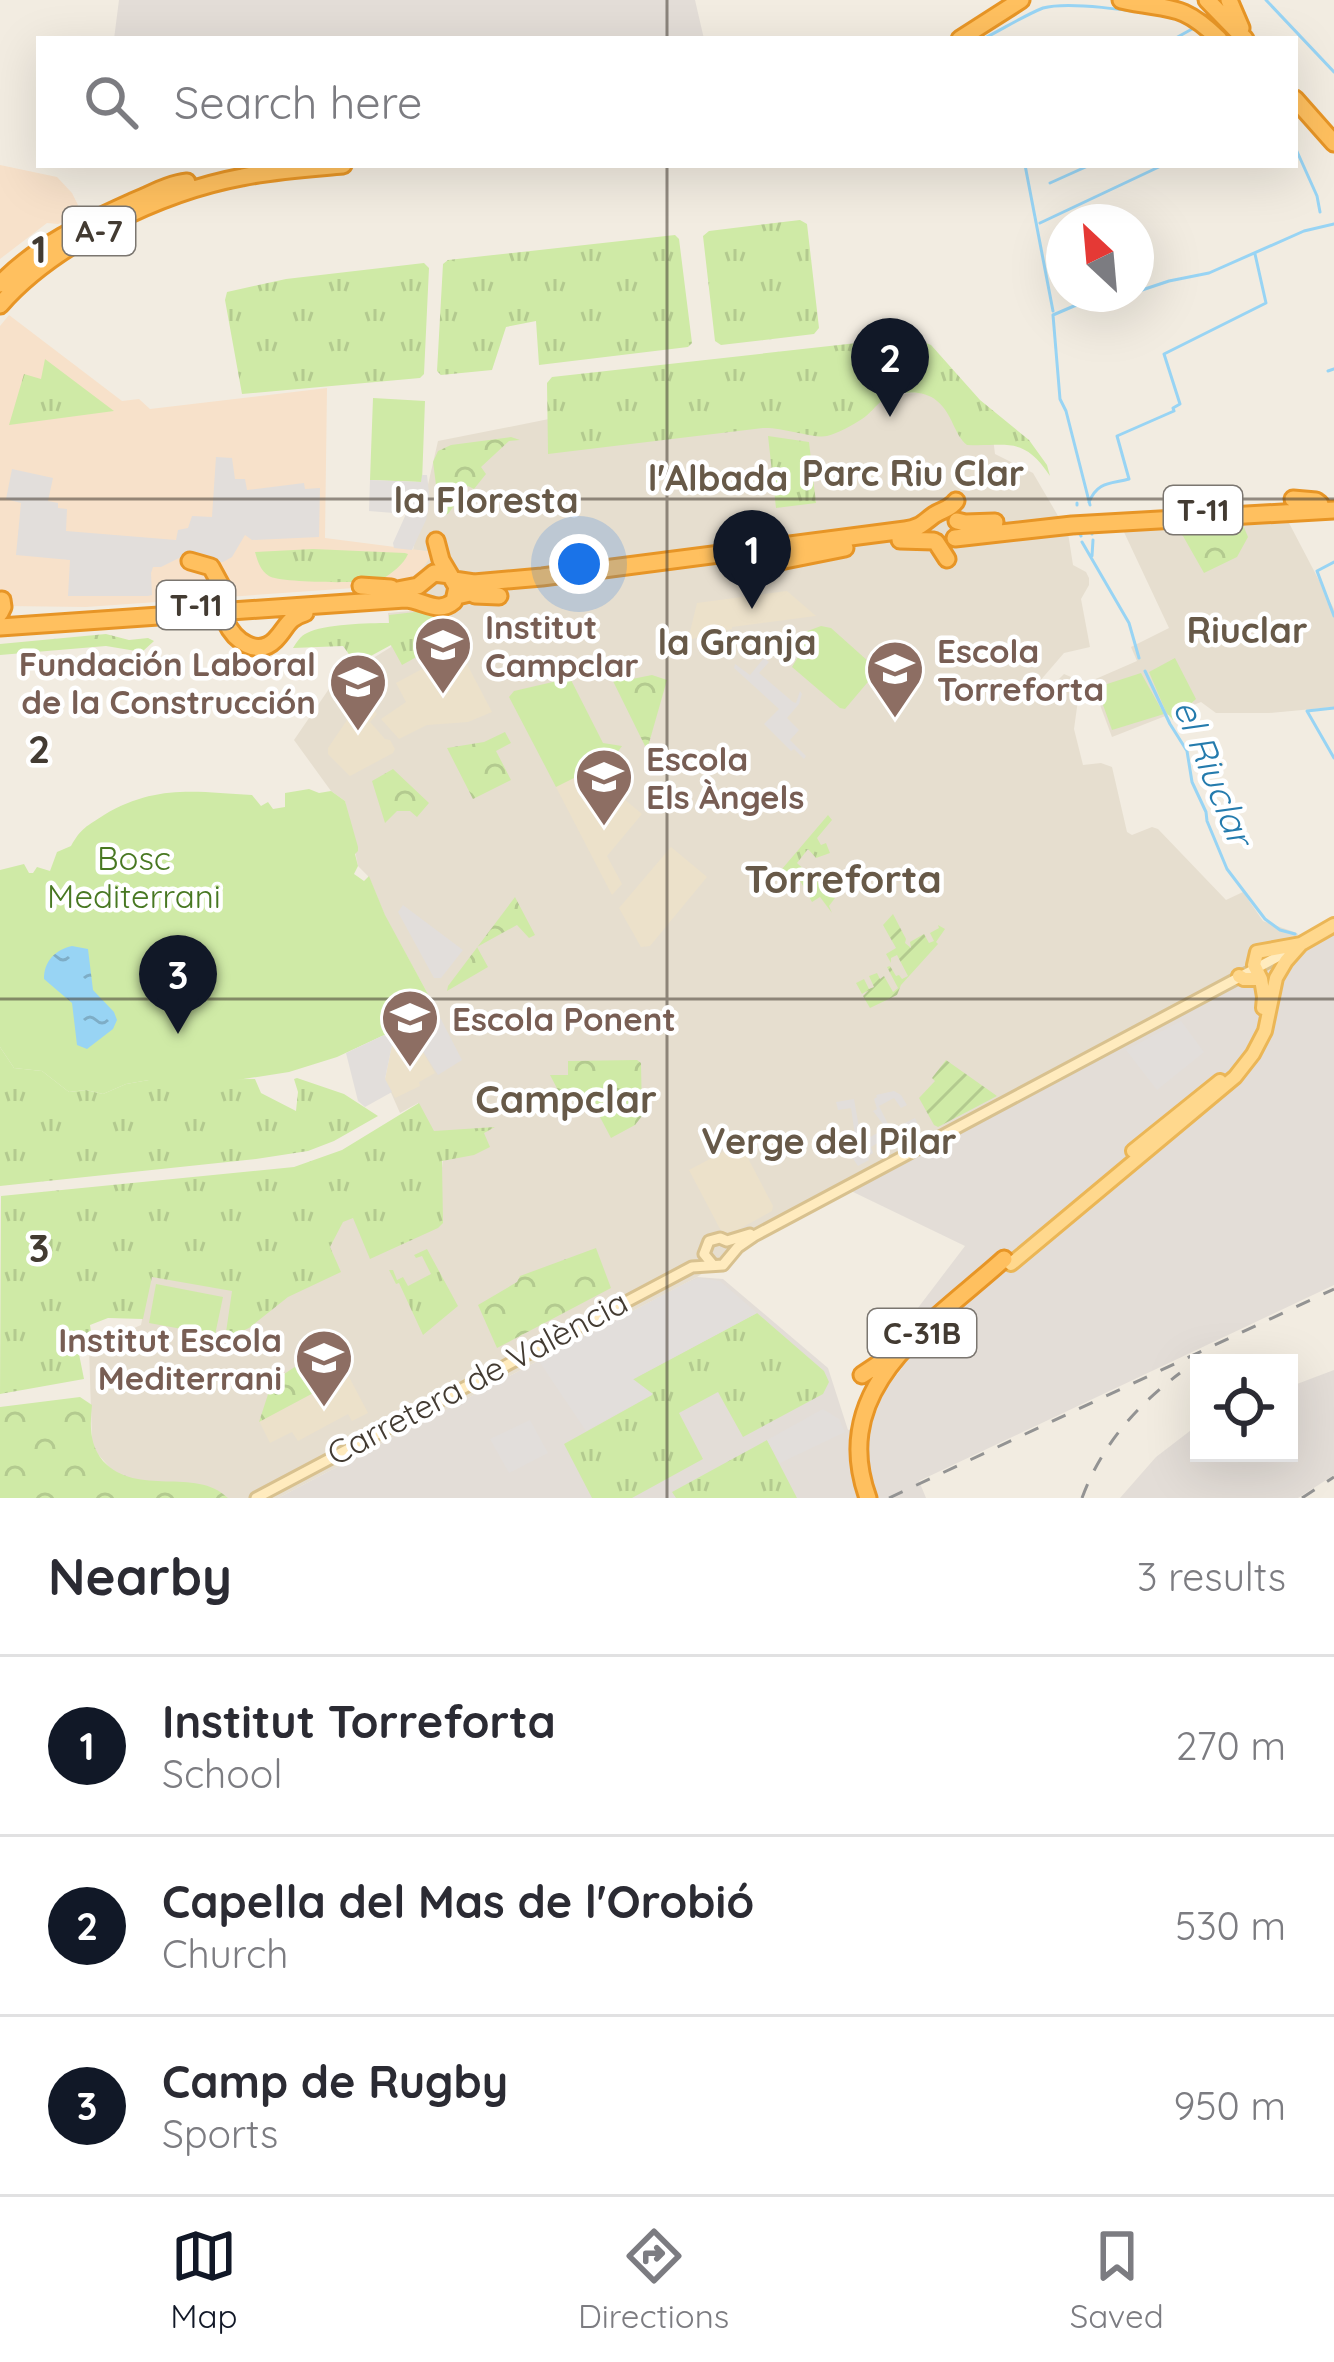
<!DOCTYPE html>
<html lang="en">
<head>
<meta charset="utf-8">
<style>
  body { margin:0; font-family:Quicksand,sans-serif; background:#f7f7f7; color:#2b2b33 }
  .controls { position:absolute; right:36px; bottom:36px; display:grid; overflow:hidden; border-radius:0px; box-shadow:0 12px 48px #0002 }
  .controls button { width:108px; height:108px; display:grid; place-items:center; padding:0; border:0; border-bottom:3px solid #e1e1e2; background:#fff; color:#2b2b33; font:60px sans-serif }
  .compass { position:absolute; left:1046px; top:204px; width:108px; height:108px; border-radius:50%; background:#fff; box-shadow:0 12px 48px #0002; rotate:334deg }
  .you { position:absolute; left:579px; top:564px; width:42px; height:42px; margin:-30px; border:9px solid #fff; border-radius:50%; background:#1a73e8; box-shadow:0 0 0 18px #1a73e833 }
  .badge { display:grid; place-items:center; width:78px; height:78px; border-radius:50%; background:#111827; color:#fff; font-size:39px; font-weight:700 }
  .pin { position:absolute; translate:-50% -99px; filter:drop-shadow(0 3px 6px #0008) }
  .pin::after { content:''; position:absolute; top:63px; width:42px; height:36px; background:inherit; clip-path:polygon(0 0,100% 0,50% 100%) }
  .list { margin:0; padding:0; list-style:none }
  h2 { display:flex; justify-content:space-between; align-items:center; height:156px; margin:0; padding:0 48px; font-size:51px }
  h2 small { font-size:39px; font-weight:400; color:#7c7c81 }
  .list li { display:grid; grid-template-columns:78px 1fr auto; gap:36px; align-items:center; box-sizing:border-box; height:180px; padding:0 48px; border-top:3px solid #e1e1e2 }
  .list b { display:block; font-size:45px; white-space:nowrap }
  .list p { margin:0; font-size:39px; white-space:nowrap; color:#7c7c81 }
  .list em { font-size:39px; font-style:normal; color:#7c7c81 }
  .icon { flex:none; width:66px; height:66px; fill:none; stroke:currentColor; stroke-width:2; stroke-linecap:round; stroke-linejoin:round }
  .map { position:relative; flex:none; width:1334px; height:1498px; overflow:hidden }
  .search { position:absolute; background:#fff; box-shadow:0 12px 48px #0002; left:36px; right:36px; top:36px; height:132px; display:flex; align-items:center; gap:30px; box-sizing:border-box; padding:0 42px; border-radius:0px; color:#7c7c81; font-size:45px }
  .sheet { height:696px; background:#fff }
  nav { display:flex; justify-content:space-around; align-items:center; box-sizing:border-box; height:168px; border-top:3px solid #e1e1e2; background:#fff; font-size:33px; color:#7c7c81 }
  nav a { display:grid; justify-items:center; gap:6px }
  nav .on { color:#111827 }
  .map>svg:first-child { display:block }
  .residential { fill:#e6decf }
  .commercial { fill:#f7e1ca }
  .industrial { fill:#e3ddd7 }
  .education { fill:#ece1ca }
  .grass { fill:url(#grass-tufts) }
  .forest { fill:url(#forest-crowns) }
  .garden { fill:url(#garden-furrows) }
  .pitch { fill:#cfeaa6 }
  .parking { fill:#e2dedb }
  .water { fill:url(#water-ripples) }
  .lines { fill:none; stroke-linecap:round; stroke-linejoin:round }
  .stream { stroke:#98d4f4; stroke-width:3 }
  .secondary-casing { stroke:#d8c18f; stroke-width:15 }
  .primary-casing { stroke:#ebb656; stroke-width:18 }
  .highway-casing { stroke:#e79526; stroke-width:21 }
  .secondary { stroke:#ffebbe; stroke-width:9 }
  .primary { stroke:#ffd88d; stroke-width:12 }
  .highway { stroke:#ffc05f; stroke-width:15 }
  .rail { stroke:#939393; stroke-width:3; stroke-dasharray:15 15; stroke-linecap:butt }
  .grid { fill:none; stroke:#433b32; stroke-width:3; stroke-opacity:0.55 }
  .labels { text-anchor:middle; dominant-baseline:central; stroke-width:9; stroke-linejoin:round; paint-order:stroke }
  .shield { fill:#fff; stroke:#7b7670; stroke-width:3 }
  .shield-label { font-size:30px; font-weight:bold; fill:#433b32 }
  .education-label { font-size:33px; font-weight:bold; fill:#785e54; stroke:#fff; text-anchor:start }
  .park-label { font-size:33px; fill:#487822; stroke:#fff }
  .street-label { font-size:33px; fill:#433b32; stroke:#fff }
  .neighbourhood-label { font-size:36px; font-weight:bold; fill:#675948; stroke:#fff }
  .water-label { font-size:36px; font-style:italic; fill:#247bad; stroke:#fff }
  .quarter-label { font-size:39px; font-weight:bold; fill:#675948; stroke:#fff }
  .grid-label { font-size:39px; text-anchor:middle; font-weight:bold; fill:#433b32; stroke:#fff; stroke-width:9; stroke-linejoin:round; paint-order:stroke }
</style>
</head>
<body>
<div class="map">
<svg width="1334" height="1498" viewBox="0 0 1334 1498">
  <defs>
    <pattern id="grass-tufts" width="24" height="20" patternUnits="userSpaceOnUse" patternTransform="scale(3)"><rect width="24" height="20" fill="#cfeaa6"/><path d="M3 7l-1-3M5 7V3M7 7l1-3M15 17l-1-3M17 17v-4M19 17l1-3" fill="none" stroke="#b3ca8f"/></pattern>
    <pattern id="forest-crowns" width="20" height="18" patternUnits="userSpaceOnUse" patternTransform="scale(3)"><rect width="20" height="18" fill="#cfeaa6"/><path d="M2 6a3 3 0 1 1 6 0M12 15a3 3 0 1 1 6 0" fill="none" stroke="#b3ca8f"/></pattern>
    <pattern id="garden-furrows" width="10" height="10" patternUnits="userSpaceOnUse" patternTransform="scale(3)"><rect width="10" height="10" fill="#cfeaa6"/><path d="M-1 1l2-2M0 10L10 0M9 11l2-2" fill="none" stroke="#b3ca8f"/></pattern>
    <pattern id="water-ripples" width="26" height="14" patternUnits="userSpaceOnUse" patternTransform="scale(3)"><rect width="26" height="14" fill="#98d4f4"/><path d="M2 4q2-2 4 0t4 0M15 11q2-2 4 0t4 0" fill="none" stroke="#7eadc6"/></pattern>
  </defs>
  <rect width="100%" height="100%" fill="#f2ece1"/>
  <!-- residential -->
  <path class="residential" d="M931,392L993,438L995,454L1033,473L1068,533L1073,565L1086,572L1089,578V585L1081,599L1090,647L1064,653L1033,689L1041,697L1064,674L1071,677L1078,700L1074,729L1083,765L1101,763L1112,767L1127,832L1132,835L1152,827L1158,829L1226,900L1243,892L1263,921L1297,933L1305,946L747,1244L697,1277L278,1498H226L213,1490L118,1477L96,1452L92,1441L89,1348L141,1325L151,1275L329,1247L341,1219L353,1213L436,1226L443,1158L418,1103L400,1113L385,1079L429,996L385,916L369,877L358,866L345,801L331,791L294,740L333,683L391,647L388,613L421,610L415,579L433,552L413,550L438,441L549,419Z
    M1289,523L1334,609V707L1269,713H1216L1201,702L1112,737L1091,681L1137,661L1131,647L1169,628L1123,530Z"/>
  <!-- commercial -->
  <path class="commercial" d="M0,165L57,177L72,193L78,205L68,220L58,224L47,223L0,259Z
    M9,315L122,401L139,399L150,409L327,388L325,538L434,552L415,579L397,585L86,607L5,606L0,601V326Z"/>
  <!-- industrial -->
  <path class="industrial" d="M119,0H695L704,39H114Z
    M1334,929V1285L919,1481L926,1498H278L697,1277L723,1279L828,1368L848,1430L872,1422L885,1390L902,1368L889,1346L965,1246L849,1190L1054,1078L1283,959Z
    M1334,1370V1475L1298,1498H1120L1156,1457L1199,1424V1453H1289V1387Z"/>
  <!-- education -->
  <path class="education" d="M787,591L816,616L732,627V629L688,640L697,603Z
    M459,649L492,712L468,722L427,725L399,739L381,719L406,702L396,683Z
    M362,698L377,714L370,722L385,739L390,740L395,749L393,753L350,776L328,754V748Z
    M592,772L642,814L607,856L622,884L612,895L556,787L578,775L585,781Z
    M671,847L707,877L650,946L641,947L619,908Z
    M412,1033L435,1073L419,1082L420,1086L395,1098L385,1079L392,1044Z
    M740,1143L773,1206L772,1211L732,1233H725L720,1229L689,1170Z
    M348,1375L368,1413L352,1421L348,1414L298,1441L292,1432L270,1443L259,1421Z"/>
  <!-- grass -->
  <path class="grass" d="M800,220L807,224L819,328L814,334L721,345L715,341L703,236L709,231Z
    M675,235L679,239L692,343L688,347L539,365L536,321L506,327L492,370L441,375L437,371L443,264L448,260Z
    M424,263L429,268L424,374L420,378L242,394L225,300L227,292L286,279Z
    M911,337L931,345L980,400L1029,440L1047,465L1050,476C1023,435 1007,447 967,445C954,435 953,414 937,401C923,389 898,391 883,400C875,406 870,414 862,419C853,425 838,433 827,436C815,439 782,427 763,428L548,454L547,383L552,377Z
    M45,359L114,411L9,425L24,374L41,379Z
    M768,436L809,442L816,503L776,508Z
    M313,549L405,553L408,554C404,564 391,574 382,579C369,584 279,583 269,576C260,570 258,562 255,552Z
    M424,611L441,621L451,638L402,665L391,645L356,664L343,646L293,648C297,642 300,636 307,633C323,624 369,623 389,623V615Z
    M828,815L832,820L817,838L821,845L826,843L830,853L816,858L808,849L797,863L835,898L829,906L832,913L820,897L812,902L799,879L786,889L776,876Z
    M0,1047L14,1068L42,1071L69,1092L86,1090L103,1094L126,1084L149,1080L255,1079L261,1093L296,1111L298,1092L294,1079L297,1078L344,1094L378,1116L334,1141L308,1151L256,1159L0,1186Z
    M419,1103L434,1131L495,1127L484,1133L490,1147L474,1155L442,1161L443,1223L438,1228L370,1259L353,1218L343,1222L330,1247L341,1272L288,1297L249,1328L225,1339L232,1291L152,1277L143,1319L108,1318L90,1325L91,1332L79,1354L84,1379L0,1394L1,1196L294,1167L342,1150Z
    M427,1249L458,1306L423,1335L399,1283L396,1284L389,1270H393L397,1280L403,1277L408,1286L431,1274L422,1256L416,1258L414,1255Z
    M757,1313L824,1371L829,1382L823,1394L743,1437L718,1392L679,1413L703,1459L632,1498H592L564,1444L652,1395L632,1380Z
    M767,1440L797,1498H676L672,1492Z"/>
  <!-- forest -->
  <path class="forest" d="M511,437L520,440L509,441L481,467L486,474L474,489L468,486L448,514L440,515L433,462L438,451L451,445Z
    M1243,525L1248,537L1237,557L1204,573L1183,536L1175,529Z
    M106,634L129,640L148,638L154,641L142,652L106,646L0,655V644Z
    M628,664L632,679L652,675L667,680L647,750L609,673L611,668Z
    M505,732L511,743L496,751L511,780L473,799L447,748L484,742Z
    M393,769L429,803L417,817L410,811H397L385,823L372,781Z
    M515,897L535,935L529,938L517,925L477,947L488,967L447,991L448,986Z
    M637,1060L641,1063L642,1116L635,1125L611,1138L591,1100L576,1098L571,1102L569,1111L550,1075H568V1061Z
    M596,1248L611,1288L497,1348L478,1305L517,1282L520,1276Z
    M325,1347L333,1366L341,1364L347,1375L259,1422L272,1382Z
    M80,1397L92,1405C90,1425 89,1444 103,1461C138,1498 195,1466 228,1498H0V1407Z"/>
  <!-- garden -->
  <path class="garden" d="M893,914L906,939L905,943L911,948L910,942L924,934L929,943L934,941L930,933L939,928L938,925L945,929L936,942L938,944L901,985L897,995L870,1008L863,996L869,990L862,994L856,983L864,979L869,989L874,987L869,976L877,973L880,979L884,976L893,992L898,988L887,967L890,966L896,976L899,975L902,979L908,976L897,955L891,958V963L886,954L896,948L883,925Z
    M946,1060L997,1096L938,1127L934,1125L919,1098L935,1081L932,1078Z"/>
  <!-- pitch -->
  <path class="pitch" d="M373,398L425,401L422,482L370,480Z
    M821,626L831,628L878,670L845,709L840,708L792,667L801,652L805,632Z
    M1175,658L1196,699L1173,720L1166,712L1149,672Z
    M1141,673L1164,714L1112,730L1098,691L1105,688L1104,685Z
    M570,678L603,743L622,746L612,760L606,756L585,781L578,776L556,787L509,697L514,691Z
    M309,789L319,793L331,791L345,801L358,847V851L355,854L358,866L354,874L364,881L369,876L385,915L429,996V1001L401,1030L382,1036L337,1057L289,1072L237,1080H149L126,1084L103,1094L86,1090L69,1092L42,1071L14,1068L0,1047V870L24,864L29,873H33L37,867L50,871L57,852L71,846C81,828 87,826 104,815C156,784 196,792 252,795L261,806L268,802L273,809L285,807V793Z
    M156,1284L223,1297L215,1335L149,1323Z"/>
  <!-- parking -->
  <path class="parking" d="M216,457L232,458L235,479H245L247,490L304,483L305,489L320,488L319,537L252,540L245,535L232,557L223,562H212V557L187,554L161,567H153L151,573L152,595L148,596H68L70,560L16,555L21,503L6,499L12,469L53,478L48,501L58,503V508L67,509L66,531L176,540L178,530L188,528L192,516L212,517Z
    M422,475H427L430,501L426,520L412,550L394,548L393,543L406,514L369,511L370,480L421,482Z
    M764,658L769,662L759,673L793,702L796,703L800,691L802,694L799,704L787,718L799,730L790,740L806,756L804,759L794,749L791,751L764,724L779,709L734,668L735,664L750,675Z
    M403,905L463,950L441,978H434L398,912Z
    M429,996L462,1060L438,1075L411,1033L392,1045L385,1079L392,1092L365,1107L358,1101L346,1053L382,1036L401,1030L429,1001Z
    M1181,1021L1204,1052L1157,1090L1126,1050Z
    M894,1091L901,1095L907,1105L901,1108L894,1098L879,1106L891,1130L915,1118L918,1125L906,1131L903,1128L871,1147L873,1153L868,1156L869,1160L858,1166L848,1151L857,1149L851,1108L838,1110L836,1102L854,1099L861,1139L865,1140L886,1128L873,1111L877,1109L874,1099L877,1097L876,1095Z
    M699,1278L720,1281L757,1313L633,1379L653,1394L586,1431L539,1361L688,1282Z
    M823,1409L839,1419L845,1432L780,1463L767,1440Z
    M530,1420L548,1453L509,1473L490,1439Z"/>
  <!-- water -->
  <path class="water" d="M72,946L88,949L93,990L114,1012L117,1020L113,1029L87,1049L77,1045L72,1003L44,979C44,961 55,950 72,946Z"/>
  <g class="lines">
    <!-- stream -->
    <path class="stream" d="M1266,0L1334,72
      M1191,25L1207,39
      M983,39C1003,29 1023,16 1043,8C1072,0 1145,13 1177,18
      M1174,39L1192,29
      M1295,147L1317,196L1320,212
      M1025,165L1053,311
      M1050,183L1090,165
      M1040,223L1163,165
      M1136,292L1169,281L1209,273L1304,231L1334,224
      M1328,371L1334,369
      M1089,502C1098,481 1110,484 1129,479L1117,436L1174,411L1173,408L1180,404L1164,354L1266,303L1255,254
      M1077,505V503
      M1090,505L1066,411L1060,399L1053,315L1074,306L1130,294
      M1092,532V534
      M1080,534L1081,536
      M1082,542L1129,623L1139,658
      M1092,556L1093,540
      M1334,562L1317,571L1334,616
      M1145,671L1170,724L1187,751L1192,782L1206,812L1207,821L1227,869L1265,919L1280,930L1295,934
      M1334,708L1307,711L1334,758"/>
    <!-- secondary casing -->
    <g class="secondary-casing">
      <path id="secondary" d="M713,1265L704,1254L709,1241L720,1238L727,1241L750,1234
        M256,1498L692,1267L723,1265L738,1247L754,1236L1296,947"/>
    </g>
    <!-- primary casing -->
    <g class="primary-casing">
      <path id="primary" d="M1239,976L1244,979H1260
        M1261,979L1264,997L1263,1008
        M1261,979L1254,965L1257,952L1301,944L1334,925
        M1133,1151L1220,1081
        M1011,1264L1235,1077L1253,1054L1265,1031L1276,978L1286,961L1301,944"/>
    </g>
    <!-- highway casing -->
    <g class="highway-casing">
      <path id="highway" d="M1121,0C1169,11 1180,1 1219,39
        M1207,0L1245,39
        M1229,0L1241,28
        M960,39L1021,0
        M1295,99L1334,143
        M0,284C38,245 83,224 132,202C150,195 168,184 187,182
        M0,305C54,243 161,192 242,177C275,170 309,168 343,165
        M1293,499L1316,501L1320,504
        M957,521L965,523L995,522
        M955,538L1072,525L1334,510
        M900,540L934,541
        M936,542L947,559
        M190,561L211,567L223,589
        M765,564L845,548
        M454,580L474,583L542,577L905,530C920,528 923,523 934,515C943,509 949,510 956,501
        M361,586L391,588L393,591
        M392,591L418,586L434,573L450,575
        M457,596L474,592L475,595L499,596
        M0,613L3,607L2,600
        M226,622C234,640 257,658 275,640C287,628 287,618 305,613
        M0,627L405,599C424,600 438,615 454,601L457,587L441,560L436,541
        M862,1375L886,1359
        M868,1498C827,1386 932,1324 1004,1259"/>
    </g>
    <!-- secondary -->
    <use href="#secondary" class="secondary"/>
    <!-- primary -->
    <use href="#primary" class="primary"/>
    <!-- highway -->
    <use href="#highway" class="highway"/>
    <!-- rail -->
    <path class="rail" d="M889,1498L1334,1289
      M1082,1498C1101,1446 1136,1406 1180,1373
      M1302,1498L1334,1477"/>
  </g>
  <!-- grid -->
  <path class="grid" d="M667,0V39M667,165V1498M0,499H1334M0,999H1334"/>
  <!-- icons -->
  <defs>
    <g id="school-pin" transform="scale(3)"><path d="M0 17L-7.5 6A9.5 9.5 0 1 1 7.5 6Z" fill="#8d6e63" stroke="#fff"/><path d="M0-5L7-2L0 1L-7-2ZM-4 1L0 2.5L4 1V4Q0 6-4 4Z" fill="#fff"/></g>
    <g id="university-pin" transform="scale(3)"><path d="M0 17L-7.5 6A9.5 9.5 0 1 1 7.5 6Z" fill="#8d6e63" stroke="#fff"/><path d="M0-5L7-2L0 1L-7-2ZM-4 1L0 2.5L4 1V4Q0 6-4 4Z" fill="#fff"/></g>
  </defs>
  <g fill-rule="evenodd">
    <use href="#school-pin" x="443" y="645"/>
    <use href="#school-pin" x="895" y="669"/>
    <use href="#university-pin" x="358" y="682"/>
    <use href="#school-pin" x="604" y="777"/>
    <use href="#school-pin" x="410" y="1018"/>
    <use href="#school-pin" x="324" y="1358"/>
  </g>
  <g class="labels">
    <!-- shield labels -->
    <g class="shield">
      <rect x="63" y="207" width="72" height="48" rx="9"/>
      <rect x="1164" y="486" width="78" height="48" rx="9"/>
      <rect x="157" y="581" width="78" height="48" rx="9"/>
      <rect x="868" y="1309" width="108" height="48" rx="9"/>
    </g>
    <g class="shield-label">
      <text x="99" y="231">A-7</text>
      <text x="1203" y="510">T-11</text>
      <text x="196" y="605">T-11</text>
      <text x="922" y="1333">C-31B</text>
    </g>
    <!-- education labels -->
    <g class="education-label">
      <text x="485" y="626">Institut<tspan x="485" dy="38">Campclar</tspan></text>
      <text x="937" y="650">Escola<tspan x="937" dy="38">Torreforta</tspan></text>
      <text x="316" y="663" text-anchor="end">Fundación Laboral<tspan x="316" dy="38">de la Construcción</tspan></text>
      <text x="646" y="758">Escola<tspan x="646" dy="38">Els Àngels</tspan></text>
      <text x="452" y="1018">Escola Ponent</text>
      <text x="282" y="1339" text-anchor="end">Institut Escola<tspan x="282" dy="38">Mediterrani</tspan></text>
    </g>
    <!-- park labels -->
    <g class="park-label">
      <text x="134" y="857">Bosc<tspan x="134" dy="38">Mediterrani</tspan></text>
    </g>
    <!-- street labels -->
    <g class="street-label">
      <text transform="translate(477 1377) rotate(-28)">Carretera de València</text>
    </g>
    <!-- neighbourhood labels -->
    <g class="neighbourhood-label">
      <text x="913" y="472">Parc Riu Clar</text>
      <text x="718" y="477">l'Albada</text>
      <text x="486" y="499">la Floresta</text>
      <text x="1247" y="629">Riuclar</text>
      <text x="737" y="641">la Granja</text>
      <text x="829" y="1140">Verge del Pilar</text>
    </g>
    <!-- water labels -->
    <g class="water-label">
      <text transform="translate(1214 772) rotate(68)">el Riuclar</text>
    </g>
    <!-- quarter labels -->
    <g class="quarter-label">
      <text x="843" y="878">Torreforta</text>
      <text x="566" y="1098">Campclar</text>
    </g>
  </g>
  <g class="grid-label">
    <text x="39" y="263">1</text>
    <text x="39" y="763">2</text>
    <text x="39" y="1262">3</text>
  </g>
</svg>
<div class="controls">
<button><svg class="icon" aria-label="locate" viewBox="0 0 24 24"><circle cx="12" cy="12" r="6"/><path d="M12 2v4M12 18v4M2 12h4M18 12h4"/></svg></button>
</div>
<svg class="compass" viewBox="-18 -18 36 36"><path d="M0-13l5 13h-10z" fill="#e53935"/><path d="M0 13l5-13h-10z" fill="#7c7c81"/></svg>
<div class="you"></div>
<div class="pin badge" style="left:752px;top:609px">1</div>
<div class="pin badge" style="left:890px;top:417px">2</div>
<div class="pin badge" style="left:178px;top:1034px">3</div>
<div class="search"><svg class="icon" aria-label="search" viewBox="0 0 24 24"><circle cx="10" cy="10" r="6"/><path d="M15 15l6 6"/></svg>Search here</div>
</div>
<section class="sheet">
<h2>Nearby<small>3 results</small></h2>
<ul class="list">
<li><span class="badge">1</span><div><b>Institut Torreforta</b><p>School</p></div><em>270 m</em></li>
<li><span class="badge">2</span><div><b>Capella del Mas de l'Orobió</b><p>Church</p></div><em>530 m</em></li>
<li><span class="badge">3</span><div><b>Camp de Rugby</b><p>Sports</p></div><em>950 m</em></li>
</ul>
</section>
<nav>
<a class="on"><svg class="icon" aria-label="map" viewBox="0 0 24 24"><path d="M3 6l6-2 6 2 6-2v14l-6 2-6-2-6 2zM9 4v14M15 6v14"/></svg>Map</a>
<a><svg class="icon" aria-label="directions" viewBox="0 0 24 24"><path d="M12 3l9 9-9 9-9-9zM9 14v-3h6M13 9l2 2-2 2"/></svg>Directions</a>
<a><svg class="icon" aria-label="saved" viewBox="0 0 24 24"><path d="M7 4h10v16l-5-4-5 4z"/></svg>Saved</a>
</nav>
</body>
</html>
